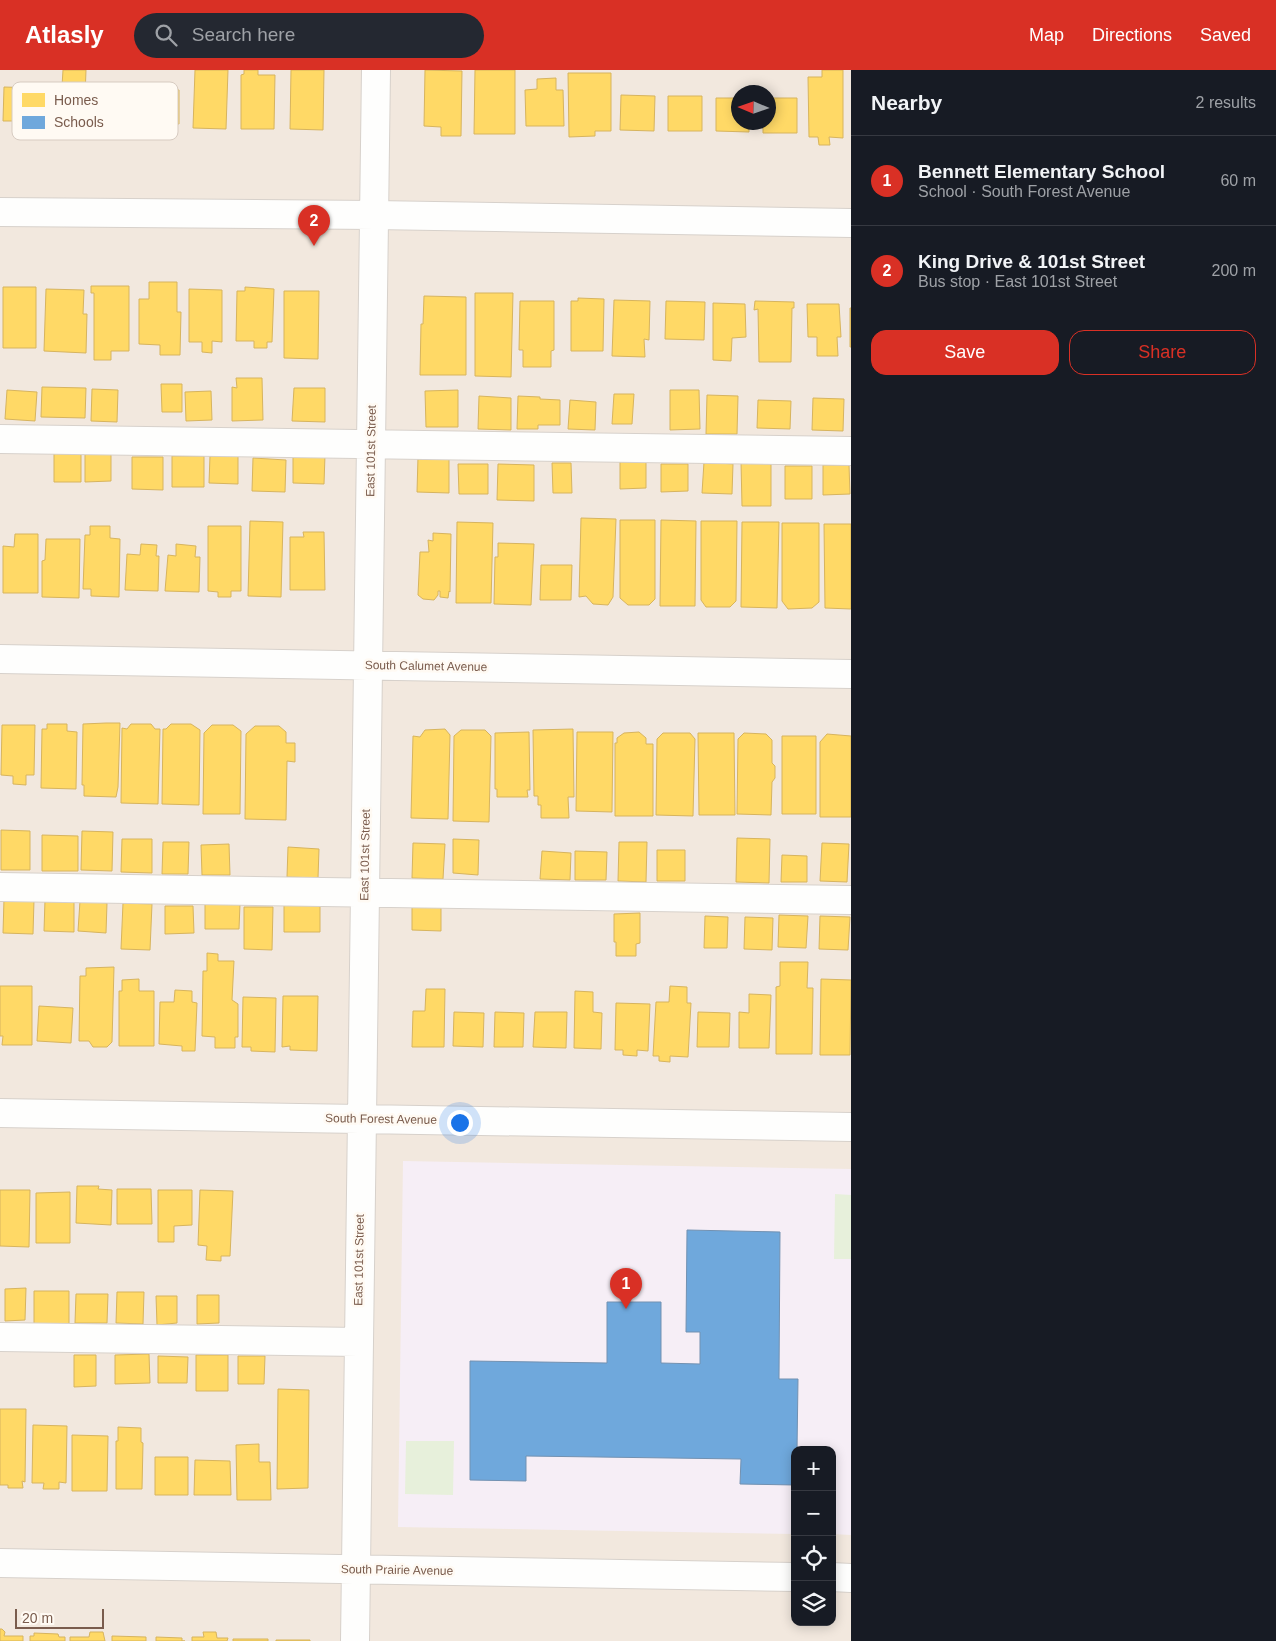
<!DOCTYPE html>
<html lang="en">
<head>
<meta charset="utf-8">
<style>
  body { margin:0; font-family:Arial,sans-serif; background:#242831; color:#f1f3f6 }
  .controls { position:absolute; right:15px; bottom:15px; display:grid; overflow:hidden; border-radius:10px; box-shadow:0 2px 12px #0003 }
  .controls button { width:45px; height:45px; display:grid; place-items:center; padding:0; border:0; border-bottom:1px solid #363941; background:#171b24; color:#f1f3f6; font:25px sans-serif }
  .compass { position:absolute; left:731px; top:15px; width:45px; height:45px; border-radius:50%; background:#171b24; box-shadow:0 2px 12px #0003; rotate:272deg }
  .scale { position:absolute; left:15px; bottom:12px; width:89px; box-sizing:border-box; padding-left:5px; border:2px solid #7a5c4d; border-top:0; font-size:14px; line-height:18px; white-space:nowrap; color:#7a5c4d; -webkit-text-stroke:4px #fffaf3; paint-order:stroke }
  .you { position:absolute; left:459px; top:1052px; width:18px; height:18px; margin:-12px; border:4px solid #fff; border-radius:50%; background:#1a73e8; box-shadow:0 0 0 8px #1a73e833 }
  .badge { display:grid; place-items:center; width:32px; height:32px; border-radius:50%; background:#d93025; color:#fff; font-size:16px; font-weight:700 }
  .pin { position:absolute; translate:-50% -41px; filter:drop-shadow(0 1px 2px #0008) }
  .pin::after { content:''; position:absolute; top:26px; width:18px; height:15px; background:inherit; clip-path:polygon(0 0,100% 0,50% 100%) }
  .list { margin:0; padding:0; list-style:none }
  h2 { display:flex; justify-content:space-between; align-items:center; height:65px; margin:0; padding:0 20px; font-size:21px }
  h2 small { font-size:16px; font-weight:400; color:#9ea1a6 }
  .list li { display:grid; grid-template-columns:32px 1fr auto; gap:15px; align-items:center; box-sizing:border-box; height:90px; padding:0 20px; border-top:1px solid #363941 }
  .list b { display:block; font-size:19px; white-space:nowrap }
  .list p { margin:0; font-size:16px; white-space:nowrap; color:#9ea1a6 }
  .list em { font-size:16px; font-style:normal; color:#9ea1a6 }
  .actions { display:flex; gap:10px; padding:15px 20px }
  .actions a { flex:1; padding:11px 0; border:1px solid #d93025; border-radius:15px; text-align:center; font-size:18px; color:#d93025 }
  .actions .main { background:#d93025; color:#fff }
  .icon { flex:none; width:28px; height:28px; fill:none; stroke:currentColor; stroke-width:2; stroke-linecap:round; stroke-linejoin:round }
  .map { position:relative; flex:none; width:851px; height:1571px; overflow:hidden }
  header { display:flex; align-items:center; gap:30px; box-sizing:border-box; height:70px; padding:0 25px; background:#d93025; color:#fff }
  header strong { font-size:24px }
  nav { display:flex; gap:28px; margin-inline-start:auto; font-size:18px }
  .search { width:350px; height:45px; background:#242831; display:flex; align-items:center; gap:12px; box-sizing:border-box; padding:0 18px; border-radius:28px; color:#9ea1a6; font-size:19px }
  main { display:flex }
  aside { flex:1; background:#171b24 }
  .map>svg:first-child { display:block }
  .residential { fill:#f2e8de; fill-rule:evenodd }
  .education { fill:#f6eef6 }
  .green { fill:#e7f0db }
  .homes { fill:#ffd966; stroke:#d7b45e }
  .schools { fill:#6fa8dc; stroke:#7291b1 }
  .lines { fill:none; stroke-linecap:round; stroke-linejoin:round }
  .minor-casing { stroke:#d7d1cb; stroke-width:30 }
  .minor { stroke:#fefefd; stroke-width:28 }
  .labels { text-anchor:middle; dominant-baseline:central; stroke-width:5; stroke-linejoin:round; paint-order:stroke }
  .street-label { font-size:12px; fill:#7a5c4d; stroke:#fffaf3 }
  .key { fill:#fffaf3; stroke:#d7cbc1; stroke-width:1 }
  .key-label { font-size:14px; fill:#7a5c4d }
</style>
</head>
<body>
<header>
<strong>Atlasly</strong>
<div class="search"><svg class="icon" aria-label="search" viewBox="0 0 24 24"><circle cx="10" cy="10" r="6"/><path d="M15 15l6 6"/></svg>Search here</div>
<nav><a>Map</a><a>Directions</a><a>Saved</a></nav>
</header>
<main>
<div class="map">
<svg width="851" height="1571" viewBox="0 0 851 1571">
  <rect width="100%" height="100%" fill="#f9f5f0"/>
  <!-- residential -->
  <path class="residential" d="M0,0H851V1571H0ZM738,22H768V52H738ZM795,1380H832V1552H795Z"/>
  <!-- education -->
  <path class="education" d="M403,1091L851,1099V1465L832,1464V1380H795V1464L398,1457Z"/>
  <!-- green -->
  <path class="green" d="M835,1124L851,1125V1189H834Z
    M406,1371H454L453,1425L405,1424Z"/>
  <!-- homes -->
  <path class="homes" d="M63,0H86L84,53L50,51L52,16H62Z
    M195,0H228L226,59L193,58Z
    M244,0H258V5H275L274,59H241V5L244,4Z
    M291,0H324L323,60L290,59Z
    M425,0L462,1L461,66H441V57L424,56Z
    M475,0H515V64H474Z
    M822,0H843V68L829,67L830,75H819L818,67H809L808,7H822Z
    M568,3H611V61H595V66L569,67Z
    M556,8V20H563L564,56H526L525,20L537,19V9Z
    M4,17L37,18L36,51H3Z
    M147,19L179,20V54L146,53Z
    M621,25L655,26L654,61L620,60Z
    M668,26H702V61H668Z
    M716,28H738V52H749V62L716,61Z
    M768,28H797V63H763V52H768Z
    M149,212H177V242H181L180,285H160V275L139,274V229H149Z
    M91,216H129V281H111V290H94V223H91Z
    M3,217H36V278H3Z
    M245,217L274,219L272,272H267V278H254V271H236L237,221H245Z
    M46,219L84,220L83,244H87L86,283L44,281Z
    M189,219L222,220V272L212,271V283L202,282V272H189Z
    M284,221H319L318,289L284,288Z
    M475,223H513L511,307L475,306Z
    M424,226L466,227V305H420L421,254H423Z
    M578,228L604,229L603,281H571V231H578Z
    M614,230L650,231L649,270L644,269L645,287L612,286Z
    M520,231H554V280L551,281V297H523V280H519Z
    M666,231L705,232L704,270L665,269Z
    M755,231L794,232V238H792L791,292H759L758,239L754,240Z
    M713,233L745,234L746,267L732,268L731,291L713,290Z
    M807,234H839L841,267H837L838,286H817V267H808Z
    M850,238H851V277H850Z
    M236,308H262L263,350L232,351V317L237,318Z
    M161,314H182V342H162Z
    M42,317L86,318L85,348L41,347Z
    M294,318H325V352L292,351Z
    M92,319L118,320L117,352L91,351Z
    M7,320L37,322L35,351L5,349Z
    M458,320V357H426L425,321Z
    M670,320H699L700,359L670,360Z
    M211,321L212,350L186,351L185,322Z
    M614,324H634L632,354H612Z
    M707,325L738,326L737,364H706Z
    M479,326L511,328V360L478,359Z
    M518,326L540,327V329L560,330V355H538V359H517Z
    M813,328L844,329L843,361L812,360Z
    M570,330L596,332L595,360L568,359Z
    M758,330L791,331L790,359L757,358Z
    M81,382V412H54V383Z
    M111,383V411L85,412V384Z
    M293,384L325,385L324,414L293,413Z
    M172,386H204V417H172Z
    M210,386H238V414L209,413Z
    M132,387H163V420L132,419Z
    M418,387L449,388V423L417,422Z
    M253,388L286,390L285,422L252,421Z
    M620,390H646V418L620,419Z
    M704,392L733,394L732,424L702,423Z
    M741,392L771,393V436H742Z
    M552,393H571L572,423H553Z
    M458,394H488V424H459Z
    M498,394L534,395V431L497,430Z
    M661,394H688V421L661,422Z
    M823,395H849L850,424L823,425Z
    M785,396H812V429H785Z
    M581,448L616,449L613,527L608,535L593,534L586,526L579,527Z
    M620,450H655V529L649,535H628L620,528Z
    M661,450L696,451L695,536H660Z
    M250,451L283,452L281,527L248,526Z
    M701,451H737L736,531L730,537H706L701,530Z
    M457,452L493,453L491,533H456Z
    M742,452H779L777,538L741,537Z
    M782,453H819V532L812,538L788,539L782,531Z
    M824,454H851V539L825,538Z
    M90,456H110V468L120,469L119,527L91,526V519H83L85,465H90Z
    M208,456H241V521H231V527H218V522L208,521Z
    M303,462H324L325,520H290V467H304Z
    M433,463L451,464L450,522L449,521L448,528L440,527V521H438V525L434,530L423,529L418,525L420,482H429L428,470L433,471Z
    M15,464H38V523H3V476L14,477Z
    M46,469H80L79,528L42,527V491L45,490Z
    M498,473L534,474L531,535L494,534L495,487H498Z
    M141,474L157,475L156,486H159L158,521L125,520L127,484L140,485Z
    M176,474L196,476L195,487H200L199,522L165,521L168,485L176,486Z
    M541,495H572L571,530H540Z
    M106,653H120L118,717L116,727L84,726V715H82L83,654Z
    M47,654H67V661L77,662L76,719L41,718L42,659H47Z
    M131,654H151L155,659H160L158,734L121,733L122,658L127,659Z
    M171,654H191L200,660L199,735L162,734L163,659H166Z
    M2,655H35L34,705H26V715L13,714V706L1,705Z
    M212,655H233L241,661L240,744H203L204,663Z
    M255,656H279L286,662V673H295V692L287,691L286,750L245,749L246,664Z
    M445,659L450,665L448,749L411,748L413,666L420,667L425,660Z
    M573,659L574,727H568L569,748H541V735H538V726H534L533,660Z
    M461,660H485L491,666L489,752L453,751L454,666Z
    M529,662L530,720H527L528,727H497V719H495V663Z
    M577,662H613L612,742L576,741Z
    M639,662L646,668V674H653V746H615V673H617V668L624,663Z
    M663,663H690L695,669L693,746L656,745L657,669Z
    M698,663H734L735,745H699Z
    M744,663L766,664L772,670V693L775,696V708L772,712L771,745L737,744L738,669Z
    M827,664L851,666V747H820V672Z
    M782,666H816V744H782Z
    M1,760L30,761V800H1Z
    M82,761L113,762L112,801L81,800Z
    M42,765L78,766V801H42Z
    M737,768L770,769L769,813L736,812Z
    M122,769H152V803L121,802Z
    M453,769L479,770L478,805L453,803Z
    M163,772H189L188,804H162Z
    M619,772H647L646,812L618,811Z
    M413,773L445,774L443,809L412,808Z
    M822,773L849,774L847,812L820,811Z
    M229,774L230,805H202L201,775Z
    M288,777L319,779L318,808L287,807Z
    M657,780H685V811H657Z
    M542,781L571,783L570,810L540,809Z
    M575,781L607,782L606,810H575Z
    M782,785L807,786V812H781Z
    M4,829L34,830L33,864L3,863Z
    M45,830L74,831V862L44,861Z
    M80,831L107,833L106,863L78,861Z
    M284,832H320V862H284Z
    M123,833L152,834L150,880L121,879Z
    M205,833L240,834L239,859H205Z
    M412,834L441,835V861L412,860Z
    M165,836H193L194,863L165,864Z
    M244,837H273L272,880L244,879Z
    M640,843V873L636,874V886H616V872H614V844Z
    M779,845L808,846L806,878L778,877Z
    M705,846L728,847L727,878H704Z
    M820,846L850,847L848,880L819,879Z
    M745,847L773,848L772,880L744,879Z
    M207,883L218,884V891H234L232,930L238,934V967H235V978H215V967L202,966L203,901H207Z
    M780,892H808L807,918H813L812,984H776V917L780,916Z
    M114,897L112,972L107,977H93L89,971H79L80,906H86V898Z
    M139,909V921H154V976H119V921H122V910Z
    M821,909L851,910L850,985H820Z
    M0,916H32V975H2L3,966H0Z
    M670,916L687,917V933H691L688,987L670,986V992L659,991V986H653L656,932H669Z
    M426,919H445L444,977H412L413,941H425Z
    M175,920L192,921V932L197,933L195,981H182V976L159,974L160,932H174Z
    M575,921L593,922V942L602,943L601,979L574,978Z
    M749,924L771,925L769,978H739V942L749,943Z
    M283,926H318L317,981L290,980V976L282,977Z
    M243,927L276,928L275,982L251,981V977H242Z
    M616,933L650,934L648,981L637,980V986L623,985V980H615Z
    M39,936L73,938L71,973L37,971Z
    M454,942L484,943L483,977L453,976Z
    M495,942L524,943L523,977H494Z
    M535,942H567L566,978L533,977Z
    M698,942L730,943L729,977H697Z
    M77,1116H99L98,1119L112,1120L111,1155L76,1153Z
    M117,1119H151L152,1154H117Z
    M0,1120H30L29,1177L0,1176Z
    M158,1120H192V1155L174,1156V1172H158Z
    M200,1120L233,1121L230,1186H221V1191L206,1190L207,1176L198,1175Z
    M70,1122V1173H36V1123Z
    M26,1218L25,1250L5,1251V1219Z
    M34,1221H69V1254H34Z
    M117,1222H144L143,1254L116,1253Z
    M76,1224H108L107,1253H75Z
    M197,1225H219V1253L197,1254Z
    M156,1226H177V1253L157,1255Z
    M149,1284L150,1313L115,1314V1285Z
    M74,1285H96V1316L74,1317Z
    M196,1285H228V1321H196Z
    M158,1286L188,1287L187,1313H158Z
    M238,1286H265L264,1314H238Z
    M278,1319L309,1320L308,1418L277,1419Z
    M0,1339H26L25,1412L22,1411L23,1418H8V1415H0Z
    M33,1355L67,1356L66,1413L59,1412V1419H43L44,1413H32Z
    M118,1357L141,1358V1372L143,1373L142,1419H116V1371H118Z
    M72,1365L108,1366L107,1421H72Z
    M259,1374V1392H270L271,1430H237L236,1375Z
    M155,1387H188V1425H155Z
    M195,1390L230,1391L231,1425H194Z
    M0,1559H2L5,1562L4,1566H23V1571H0Z
    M90,1562H103L105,1571H70V1567H89Z
    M203,1562H216L217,1568H228L227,1571H192V1567H204Z
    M34,1563L58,1564L59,1567H65V1571H30V1566H34Z
    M112,1566L146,1567V1571H112Z
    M156,1567L182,1568V1571H185H156Z
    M233,1569H268V1571H233Z
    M276,1570H310V1571H276Z"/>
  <!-- schools -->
  <path class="schools" d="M687,1160L780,1162L779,1309H798L797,1380H795V1415L740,1414L741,1389L526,1386V1411L470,1410V1291L607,1293V1232H661V1293L700,1294V1262H686Z"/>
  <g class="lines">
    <!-- minor casing -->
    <g class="minor-casing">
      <path id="minor" d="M0,142L375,145L851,153
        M0,369L851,381
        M0,589L851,604
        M0,817L851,830
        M0,1043L851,1057
        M0,1267L358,1272
        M0,1493L795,1507
        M832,1507L851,1508
        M355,1571L376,0"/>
    </g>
    <!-- minor -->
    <use href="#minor" class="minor"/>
  </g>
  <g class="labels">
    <!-- street labels -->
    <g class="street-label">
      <text transform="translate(371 381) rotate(-89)">East 101st Street</text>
      <text transform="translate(426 596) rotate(1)">South Calumet Avenue</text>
      <text transform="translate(365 785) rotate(-89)">East 101st Street</text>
      <text transform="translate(381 1049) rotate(1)">South Forest Avenue</text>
      <text transform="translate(359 1190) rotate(-89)">East 101st Street</text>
      <text transform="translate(397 1500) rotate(1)">South Prairie Avenue</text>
    </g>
  </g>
  <!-- legend -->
  <rect x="12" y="12" width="166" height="58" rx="8" class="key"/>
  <rect x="22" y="23" width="23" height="14" fill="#ffd966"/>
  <rect x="22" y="46" width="23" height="13" fill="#6fa8dc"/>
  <g class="key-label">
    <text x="54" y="35">Homes</text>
    <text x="54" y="57">Schools</text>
  </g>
</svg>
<div class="controls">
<button>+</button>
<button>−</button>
<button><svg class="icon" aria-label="locate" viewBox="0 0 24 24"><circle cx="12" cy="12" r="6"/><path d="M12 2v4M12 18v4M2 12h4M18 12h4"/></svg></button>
<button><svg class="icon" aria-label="layers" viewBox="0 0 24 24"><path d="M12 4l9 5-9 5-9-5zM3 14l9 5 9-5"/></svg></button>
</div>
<svg class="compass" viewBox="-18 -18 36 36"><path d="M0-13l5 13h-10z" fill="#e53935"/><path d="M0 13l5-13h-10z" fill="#9ea1a6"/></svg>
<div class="scale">20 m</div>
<div class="you"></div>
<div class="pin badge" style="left:626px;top:1239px">1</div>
<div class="pin badge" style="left:314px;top:176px">2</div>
</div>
<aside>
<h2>Nearby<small>2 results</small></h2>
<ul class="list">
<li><span class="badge">1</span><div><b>Bennett Elementary School</b><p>School · South Forest Avenue</p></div><em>60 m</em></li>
<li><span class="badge">2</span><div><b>King Drive &amp; 101st Street</b><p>Bus stop · East 101st Street</p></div><em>200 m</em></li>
</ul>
<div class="actions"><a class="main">Save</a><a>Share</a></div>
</aside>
</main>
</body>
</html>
